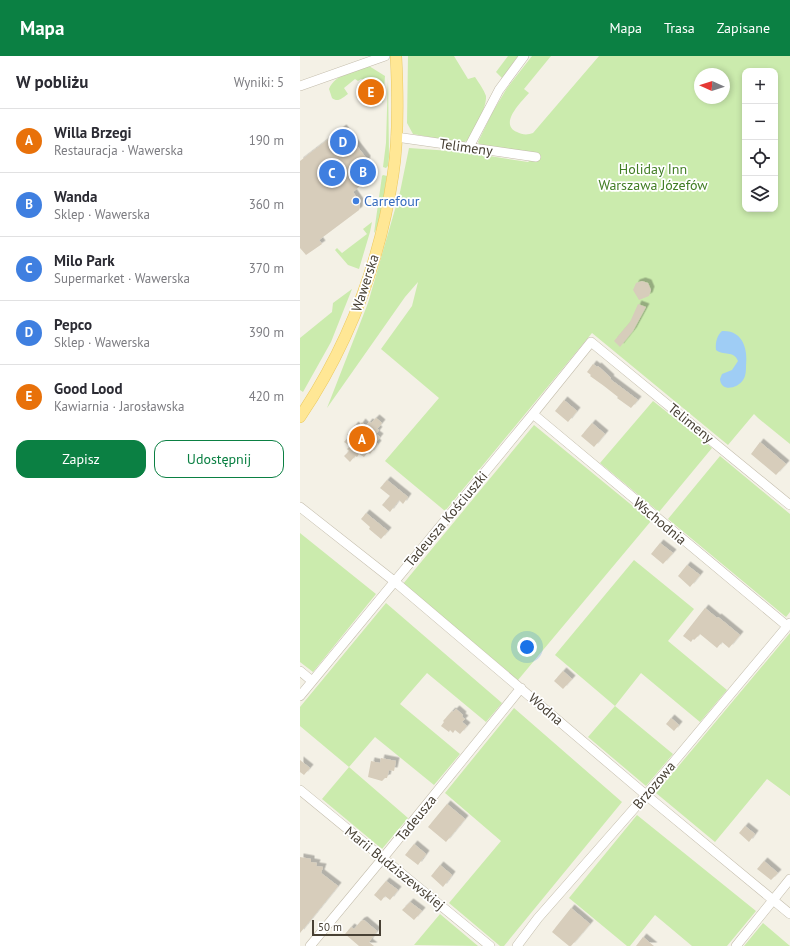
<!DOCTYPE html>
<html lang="pl">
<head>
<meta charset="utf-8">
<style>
  body { margin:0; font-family:"PT Sans",sans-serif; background:#f7f7f7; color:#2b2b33 }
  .controls { position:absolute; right:12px; top:12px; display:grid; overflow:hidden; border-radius:8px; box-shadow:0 2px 6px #0003 }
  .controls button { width:36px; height:36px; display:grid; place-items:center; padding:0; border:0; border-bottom:1px solid #e1e1e2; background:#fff; color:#2b2b33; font:20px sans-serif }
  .compass { position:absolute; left:394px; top:12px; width:36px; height:36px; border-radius:50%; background:#fff; box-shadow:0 2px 6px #0003; rotate:273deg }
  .scale { position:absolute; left:12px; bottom:10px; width:69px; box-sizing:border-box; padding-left:4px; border:2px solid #484135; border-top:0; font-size:11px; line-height:14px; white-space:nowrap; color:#484135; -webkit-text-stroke:3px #fff; paint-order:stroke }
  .you { position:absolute; left:227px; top:591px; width:14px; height:14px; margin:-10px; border:3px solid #fff; border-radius:50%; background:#1a73e8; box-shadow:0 0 0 6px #1a73e833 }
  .badge { display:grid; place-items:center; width:26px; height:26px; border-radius:50%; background:#0b8043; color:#fff; font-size:13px; font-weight:700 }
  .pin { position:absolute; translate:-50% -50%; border:2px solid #fff; box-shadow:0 1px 4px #0006 }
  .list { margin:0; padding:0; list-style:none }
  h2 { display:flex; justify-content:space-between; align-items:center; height:52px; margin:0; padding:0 16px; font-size:17px }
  h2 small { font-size:13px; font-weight:400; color:#7c7c81 }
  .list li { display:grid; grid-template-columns:26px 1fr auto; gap:12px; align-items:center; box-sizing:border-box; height:64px; padding:0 16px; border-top:1px solid #e1e1e2 }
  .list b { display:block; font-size:15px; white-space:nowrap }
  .list p { margin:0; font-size:13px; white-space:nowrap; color:#7c7c81 }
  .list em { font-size:13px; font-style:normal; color:#7c7c81 }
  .actions { display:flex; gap:8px; padding:12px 16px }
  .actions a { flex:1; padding:9px 0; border:1px solid #0b8043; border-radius:12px; text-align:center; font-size:14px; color:#0b8043 }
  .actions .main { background:#0b8043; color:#fff }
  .icon { flex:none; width:22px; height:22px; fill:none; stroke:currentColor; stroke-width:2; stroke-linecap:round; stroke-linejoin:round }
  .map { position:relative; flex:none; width:490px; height:890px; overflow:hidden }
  header { display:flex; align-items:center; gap:24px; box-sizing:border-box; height:56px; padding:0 20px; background:#0b8043; color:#fff }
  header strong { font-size:19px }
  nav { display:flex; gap:22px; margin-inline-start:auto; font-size:14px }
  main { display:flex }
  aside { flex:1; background:#fff }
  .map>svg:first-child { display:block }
  .green { fill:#cbebad; fill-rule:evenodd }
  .water { fill:#9fcdf5 }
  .building { fill:#d7cdbb; filter:url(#shadow) }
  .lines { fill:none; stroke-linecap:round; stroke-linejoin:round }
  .minor-casing { stroke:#c3bcab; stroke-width:10 }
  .major-casing { stroke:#ebc95e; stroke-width:12 }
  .minor { stroke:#fff; stroke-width:9 }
  .major { stroke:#ffe795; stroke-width:11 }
  .shop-dot { fill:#3f7fe0; stroke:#fff; stroke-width:1.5 }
  .labels { text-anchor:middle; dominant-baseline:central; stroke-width:3.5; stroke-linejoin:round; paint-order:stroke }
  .street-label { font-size:14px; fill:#484135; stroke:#fff }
  .park-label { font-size:14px; fill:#417d24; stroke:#fff }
  .shop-label { font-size:14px; fill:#366cbe; stroke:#fff; text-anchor:start }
</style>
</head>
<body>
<header>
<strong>Mapa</strong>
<nav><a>Mapa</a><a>Trasa</a><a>Zapisane</a></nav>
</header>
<main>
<aside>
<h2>W pobliżu<small>Wyniki: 5</small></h2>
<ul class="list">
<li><span class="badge" style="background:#e8710a">A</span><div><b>Willa Brzegi</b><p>Restauracja · Wawerska</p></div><em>190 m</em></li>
<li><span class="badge" style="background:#3f7fe0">B</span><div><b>Wanda</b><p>Sklep · Wawerska</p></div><em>360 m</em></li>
<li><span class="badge" style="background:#3f7fe0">C</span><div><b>Milo Park</b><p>Supermarket · Wawerska</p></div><em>370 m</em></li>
<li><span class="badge" style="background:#3f7fe0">D</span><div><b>Pepco</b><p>Sklep · Wawerska</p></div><em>390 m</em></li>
<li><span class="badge" style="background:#e8710a">E</span><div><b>Good Lood</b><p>Kawiarnia · Jarosławska</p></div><em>420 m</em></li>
</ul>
<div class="actions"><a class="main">Zapisz</a><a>Udostępnij</a></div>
</aside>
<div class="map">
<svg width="490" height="890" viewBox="0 0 490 890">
  <defs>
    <filter id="shadow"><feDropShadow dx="3.5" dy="-3.5" stdDeviation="0" flood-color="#0004"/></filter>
  </defs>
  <rect width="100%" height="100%" fill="#f4f1e6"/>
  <!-- green -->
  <path class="green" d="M108,0H154L168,23L175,21C179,27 184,34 186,40C187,51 174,75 169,84L162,87L113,78L107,67Z
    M208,0H218L202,22L196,16Z
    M232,0H251L224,33L229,37C222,45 198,68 217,76C222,79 228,79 233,77L299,0H490V388L458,362L454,358L428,389L292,277L145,455L85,405L139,342L81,293L112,250L118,226L105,241L27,352L68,247L100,136L109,92L164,96L228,106L236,98L181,89L179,88L178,86L192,57L207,32ZM445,15H475V153H445ZM400,18H424V42H400Z
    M69,10L85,20L83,47L66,24L61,23L58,25L55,23L44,32L48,38C42,42 38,47 32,42L29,33C35,18 55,15 69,10Z
    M88,21L89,101L88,110L86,112L83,111L86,87Z
    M83,119L87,120C85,132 81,169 74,177L82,120Z
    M72,166L70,176L59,213L48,209L35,194L37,192L42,197L67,178L63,173Z
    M52,233L31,286L3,336L0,334V282L32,256L33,247Z
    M353,345L412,392L359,456L300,407Z
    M234,369L351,465L218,624L103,528Z
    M420,400L490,458V556L486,561L368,463Z
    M0,477L76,538L13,616L0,606Z
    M334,504L394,553L368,585L427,634L400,666L341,617L315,650L373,698L346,730L288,681L315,650L255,599Z
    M86,547L202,647L186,666L127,617L100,648L160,698L134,729L75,681L49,711L108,762L82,793L22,743L49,711L0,670V651Z
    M490,577V740L467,723L415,786L356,737Z
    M214,652L322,746L204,890H200L149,847L201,785L145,737Z
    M337,759L456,855L427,890H392L355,859L330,890H327L269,842Z
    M140,858L178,890L114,889Z
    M463,867L490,890H444Z"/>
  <!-- water -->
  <path class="water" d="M422,275C443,274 448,293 446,310C446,314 446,320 443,324C437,333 421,336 420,323L422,318L432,314L438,305C434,294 423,300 416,294C415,287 417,279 422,275Z"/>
  <!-- building -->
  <path class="building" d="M43,72L67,103L62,128L53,136L60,146L59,154L19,184L22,188L6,199L0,192V105Z
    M342,225L348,227L351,234L349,240L339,244L333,234L336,227Z
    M338,248L346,251L333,275L320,291L314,285L330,266Z
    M293,308L297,311L298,310L311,322L310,323L338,344L331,352L317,342L318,341L304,330L290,320L291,319L287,316Z
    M264,344L277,355L268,366L255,355Z
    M76,362L82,367L77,373L79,374L76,378L80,381L76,386L78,388L70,398L68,396L64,401L59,398L57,401L55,400L50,406L44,400L49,395L47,393L50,390L44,386L49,380L47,379L55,369L58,372L62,366L66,370L69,366L71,367Z
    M292,367L305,378L294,391L281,380Z
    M460,386L486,408L476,419L451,398Z
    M87,424L108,441L103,448L99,444L90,456L82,449L90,440L80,432Z
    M66,457L88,475L81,483L69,473L70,471L61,463Z
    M360,487L373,497L363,508L351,498Z
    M387,509L400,519L390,531L378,520Z
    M405,552L417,562L418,561L423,565L440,579L429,592L422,586L417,592L400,578L394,584L393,583L391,586L383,580Z
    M263,615L272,623L263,633L254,625Z
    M156,653L163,659L162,661L165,663L162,666L167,670L160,678L155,674L153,677L150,674L149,676L141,670L144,666L143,665L152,655L153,656Z
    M371,662L379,669L374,675L366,668Z
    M81,702L96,705L94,715L89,714L87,722H85L82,725L68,721L71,705L80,707Z
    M0,704L10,712L4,719L0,716Z
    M147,748L165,763L146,786L128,771Z
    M445,770L455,778L449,786L439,777Z
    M114,788L126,798L118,809L105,799Z
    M0,801L11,803V806L17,807L16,810L23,811L21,817L38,830L0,877Z
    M464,805L478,817L471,824L457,813Z
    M140,809L152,819L143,831L131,820Z
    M86,825L98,834L90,844L85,840L81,845L74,839Z
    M110,846L122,855L114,864L102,854Z
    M271,852L290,868L271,890H269L252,876Z
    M64,864L77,875L69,886L74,890H59L45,878L51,871L54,873L61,865Z
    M343,881L354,890H336Z"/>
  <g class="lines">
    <!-- minor casing -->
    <g class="minor-casing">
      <path id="minor" d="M0,30L85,0
        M96,81L236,101
        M169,91L199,34L224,0
        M233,358L487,570
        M0,451L94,525L346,739L490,858
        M0,615L12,625
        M0,640L233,358L291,286L490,449
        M0,734L190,890
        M10,890L83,802L221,632
        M217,890L238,862L346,739L490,567
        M436,890L490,823"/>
    </g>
    <!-- major casing -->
    <g class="major-casing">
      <path id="major" d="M0,361C49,288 80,205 93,119C99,80 98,39 96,0"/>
    </g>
    <!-- minor -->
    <use href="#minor" class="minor"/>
    <!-- major -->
    <use href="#major" class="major"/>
  </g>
  <!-- markers -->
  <circle class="shop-dot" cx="56" cy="145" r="4"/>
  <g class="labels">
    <!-- street labels -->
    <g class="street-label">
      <text transform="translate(166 91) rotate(8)">Telimeny</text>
      <text transform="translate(65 227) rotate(-72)">Wawerska</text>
      <text transform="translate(391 367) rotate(39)">Telimeny</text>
      <text transform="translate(146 463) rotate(-50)">Tadeusza Kościuszki</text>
      <text transform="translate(360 465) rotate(40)">Wschodnia</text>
      <text transform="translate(246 653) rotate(41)">Wodna</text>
      <text transform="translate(354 729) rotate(-50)">Brzozowa</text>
      <text transform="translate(116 762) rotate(-51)">Tadeusza</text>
      <text transform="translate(95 812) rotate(39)">Marii Budziszewskiej</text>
    </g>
    <!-- park labels -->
    <g class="park-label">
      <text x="353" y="113">Holiday Inn<tspan x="353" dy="16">Warszawa Józefów</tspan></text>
    </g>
    <!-- shop labels -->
    <g class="shop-label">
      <text x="64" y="145">Carrefour</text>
    </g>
  </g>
</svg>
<div class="controls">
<button>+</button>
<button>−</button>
<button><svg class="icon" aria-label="locate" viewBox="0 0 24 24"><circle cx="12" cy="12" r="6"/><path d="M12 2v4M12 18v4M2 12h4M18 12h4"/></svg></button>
<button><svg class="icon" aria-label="layers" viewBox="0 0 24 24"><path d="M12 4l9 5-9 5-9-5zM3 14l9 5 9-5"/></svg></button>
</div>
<svg class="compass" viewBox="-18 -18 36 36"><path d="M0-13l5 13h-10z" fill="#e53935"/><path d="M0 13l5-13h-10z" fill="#7c7c81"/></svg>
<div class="scale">50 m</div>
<div class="you"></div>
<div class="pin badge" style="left:62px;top:383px;background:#e8710a">A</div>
<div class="pin badge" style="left:63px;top:116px;background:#3f7fe0">B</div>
<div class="pin badge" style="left:32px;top:117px;background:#3f7fe0">C</div>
<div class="pin badge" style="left:43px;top:86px;background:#3f7fe0">D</div>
<div class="pin badge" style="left:71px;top:36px;background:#e8710a">E</div>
</div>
</main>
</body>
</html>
